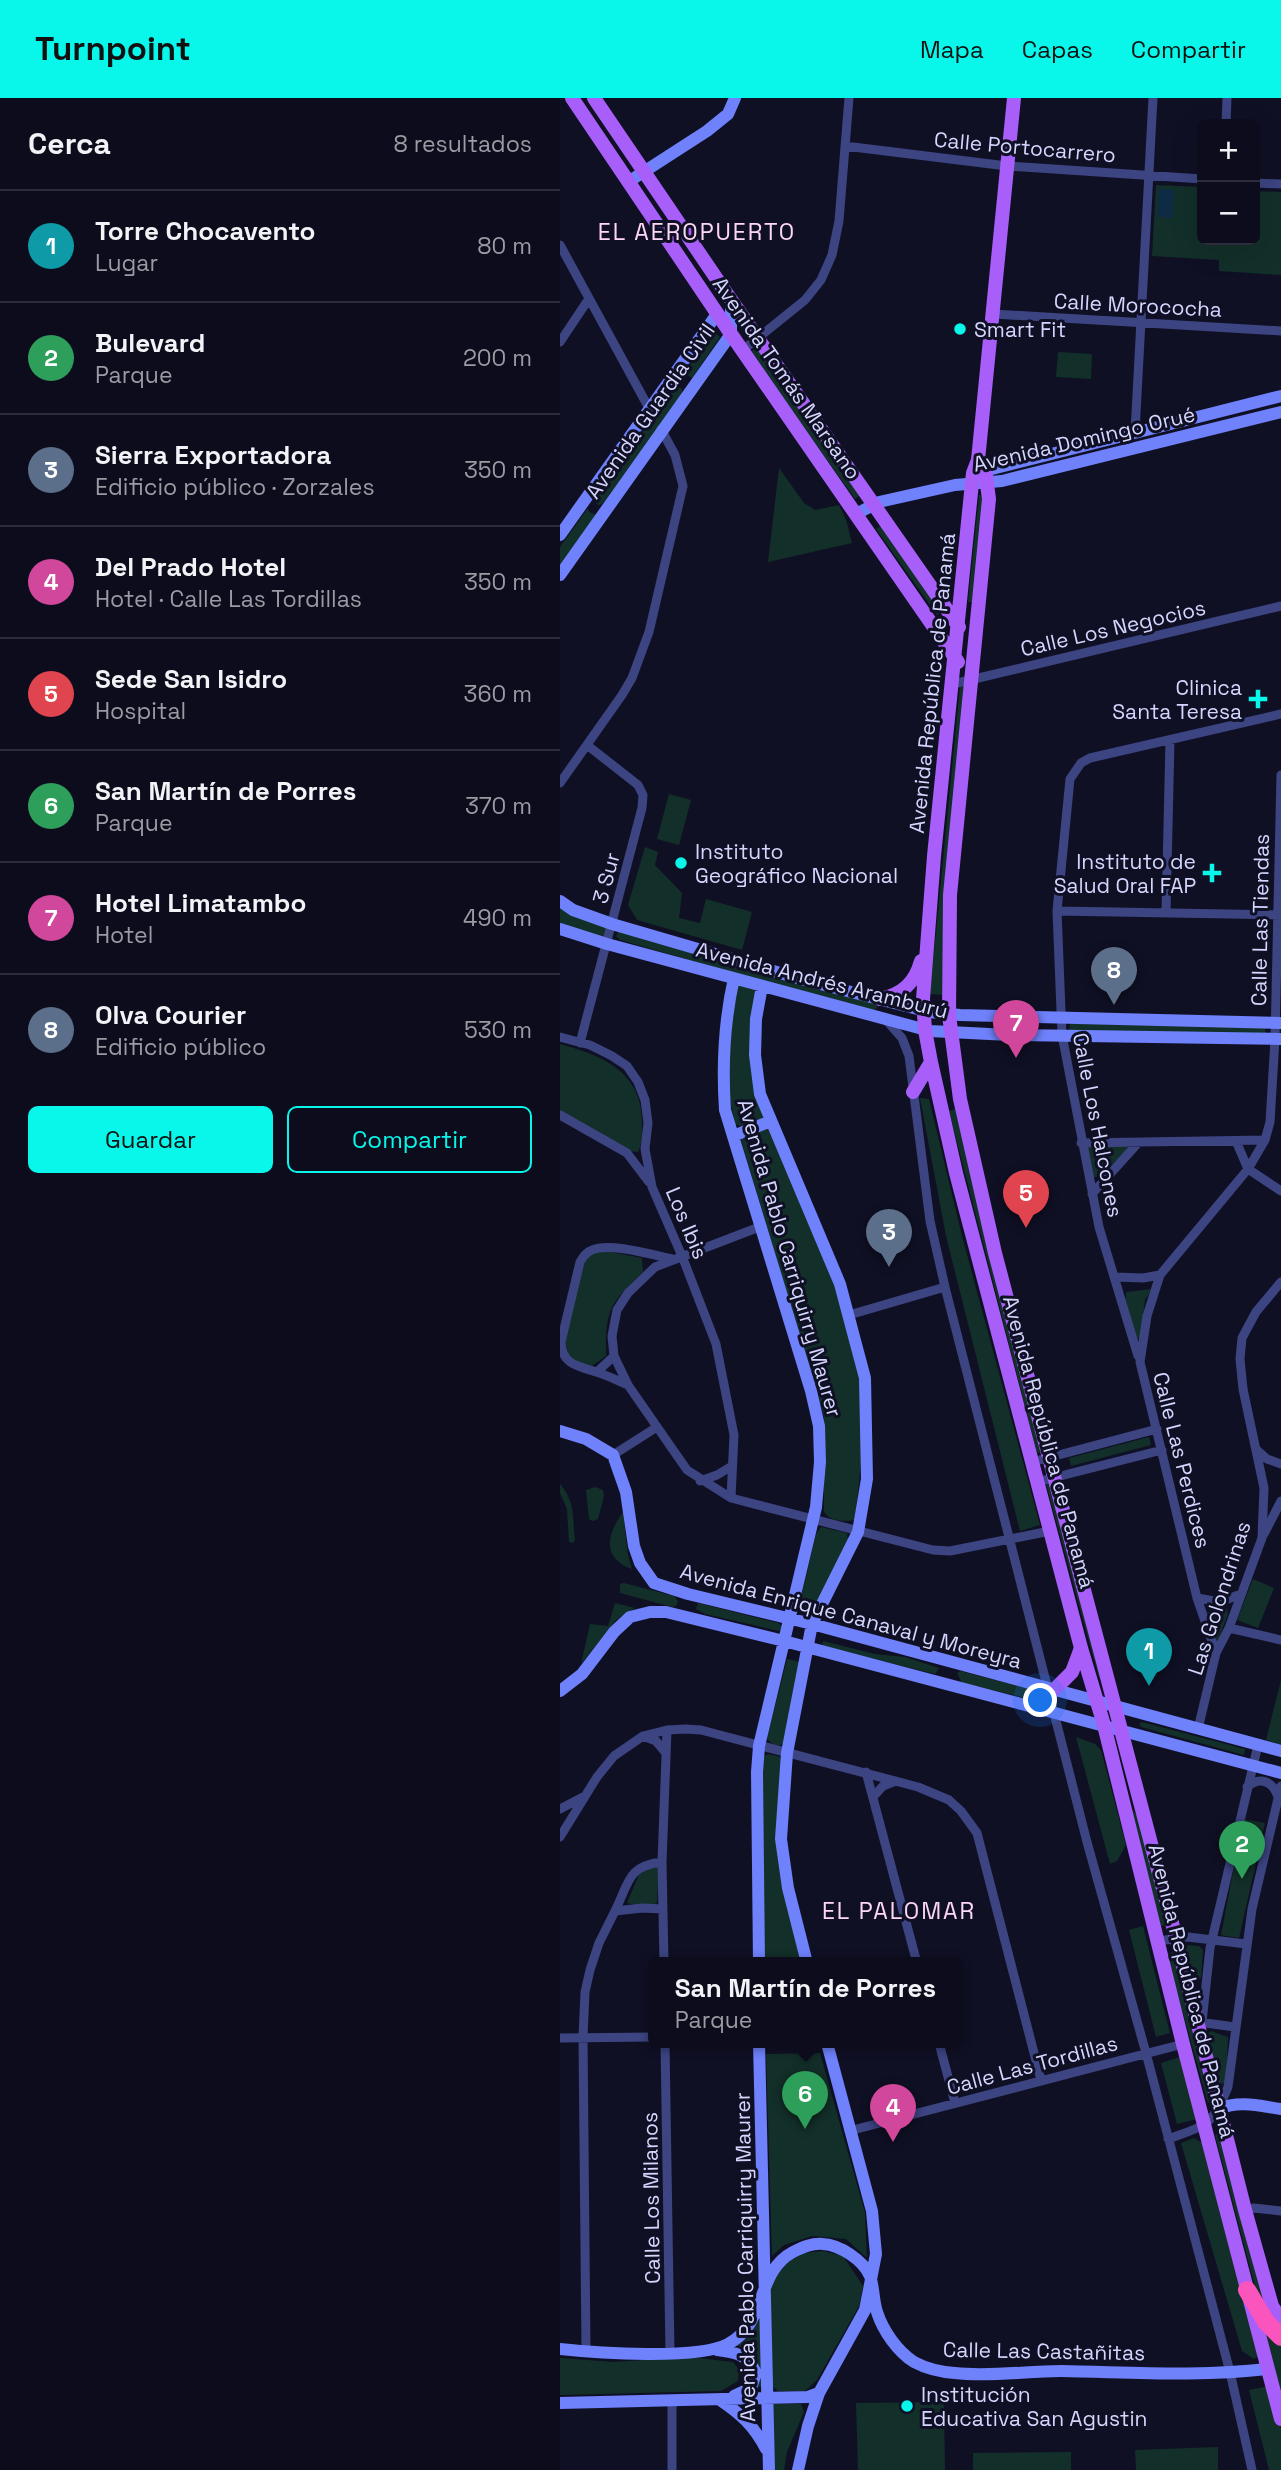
<!DOCTYPE html>
<html lang="es">
<head>
<meta charset="utf-8">
<style>
  body { margin:0; font-family:"Space Grotesk",sans-serif; background:#151525; color:#f1f3f6 }
  .controls { position:absolute; right:21px; top:21px; display:grid; overflow:hidden; border-radius:10px; box-shadow:0 7px 28px #0002 }
  .controls button { width:63px; height:63px; display:grid; place-items:center; padding:0; border:0; border-bottom:2px solid #2c2c3b; background:#0c0c1c; color:#f1f3f6; font:35px sans-serif }
  .you { position:absolute; left:481px; top:1603px; width:24px; height:24px; margin:-18px; border:5px solid #fff; border-radius:50%; background:#1a73e8; box-shadow:0 0 0 10px #1a73e833 }
  .badge { display:grid; place-items:center; width:46px; height:46px; border-radius:50%; background:#08f7ea; color:#fff; font-size:23px; font-weight:700 }
  .pin { position:absolute; translate:-50% -58px; filter:drop-shadow(0 2px 4px #0008) }
  .pin::after { content:''; position:absolute; top:37px; width:24px; height:21px; background:inherit; clip-path:polygon(0 0,100% 0,50% 100%) }
  .popup { position:absolute; left:88px; top:1859px; width:315px; height:91px; box-sizing:border-box; display:grid; place-content:center; border-radius:10px; background:#0c0c1c; filter:drop-shadow(0 2px 5px #0005); font-size:23px; white-space:nowrap; color:#9a9ba3 }
  .popup b { font-size:26px; color:#f1f3f6 }
  .popup::after { content:''; position:absolute; left:50%; top:100%; margin-left:-14px; border:14px solid transparent; border-top-color:#0c0c1c }
  .list { margin:0; padding:0; list-style:none }
  h2 { display:flex; justify-content:space-between; align-items:center; height:91px; margin:0; padding:0 28px; font-size:30px }
  h2 small { font-size:23px; font-weight:400; color:#9a9ba3 }
  .list li { display:grid; grid-template-columns:46px 1fr auto; gap:21px; align-items:center; box-sizing:border-box; height:112px; padding:0 28px; border-top:2px solid #2c2c3b }
  .list b { display:block; font-size:26px; white-space:nowrap }
  .list p { margin:0; font-size:23px; white-space:nowrap; color:#9a9ba3 }
  .list em { font-size:23px; font-style:normal; color:#9a9ba3 }
  .actions { display:flex; gap:14px; padding:21px 28px }
  .actions a { flex:1; padding:16px 0; border:2px solid #08f7ea; border-radius:10px; text-align:center; font-size:24px; color:#08f7ea }
  .actions .main { background:#08f7ea; color:#111 }
  .map { position:relative; flex:none; width:721px; height:2372px; overflow:hidden }
  header { display:flex; align-items:center; gap:42px; box-sizing:border-box; height:98px; padding:0 35px; background:#08f7ea; color:#111 }
  header strong { font-size:33px }
  nav { display:flex; gap:38px; margin-inline-start:auto; font-size:24px }
  main { display:flex }
  aside { flex:1; background:#0c0c1c }
  .map>svg:first-child { display:block }
  .green { fill:#132f29 }
  .water { fill:#0e2b46 }
  .lines { fill:none; stroke-linecap:round; stroke-linejoin:round }
  .street { stroke:#3c4482; stroke-width:9 }
  .secondary { stroke:#6f81fb; stroke-width:12 }
  .primary { stroke:#a85ffa; stroke-width:14 }
  .highway { stroke:#fa54bd; stroke-width:18 }
  .poi-dot { fill:#08f7ea; stroke:#101025; stroke-width:2.5 }
  .labels { text-anchor:middle; dominant-baseline:central; stroke-width:6; stroke-linejoin:round; paint-order:stroke }
  .street-label { font-size:21px; fill:#d5d6fe; stroke:#101025 }
  .poi-label { font-size:21px; fill:#d5d6fe; stroke:#101025; text-anchor:start }
  .neighbourhood-label { font-size:23px; letter-spacing:2px; fill:#fed7f6; stroke:#101025 }
</style>
</head>
<body>
<header>
<strong>Turnpoint</strong>
<nav><a>Mapa</a><a>Capas</a><a>Compartir</a></nav>
</header>
<main>
<aside>
<h2>Cerca<small>8 resultados</small></h2>
<ul class="list">
<li><span class="badge" style="background:#0f9aa8">1</span><div><b>Torre Chocavento</b><p>Lugar</p></div><em>80 m</em></li>
<li><span class="badge" style="background:#2e9e5b">2</span><div><b>Bulevard</b><p>Parque</p></div><em>200 m</em></li>
<li><span class="badge" style="background:#5c6f8a">3</span><div><b>Sierra Exportadora</b><p>Edificio público · Zorzales</p></div><em>350 m</em></li>
<li><span class="badge" style="background:#d1479c">4</span><div><b>Del Prado Hotel</b><p>Hotel · Calle Las Tordillas</p></div><em>350 m</em></li>
<li><span class="badge" style="background:#e0444e">5</span><div><b>Sede San Isidro</b><p>Hospital</p></div><em>360 m</em></li>
<li><span class="badge" style="background:#2e9e5b">6</span><div><b>San Martín de Porres</b><p>Parque</p></div><em>370 m</em></li>
<li><span class="badge" style="background:#d1479c">7</span><div><b>Hotel Limatambo</b><p>Hotel</p></div><em>490 m</em></li>
<li><span class="badge" style="background:#5c6f8a">8</span><div><b>Olva Courier</b><p>Edificio público</p></div><em>530 m</em></li>
</ul>
<div class="actions"><a class="main">Guardar</a><a>Compartir</a></div>
</aside>
<div class="map">
<svg width="721" height="2372" viewBox="0 0 721 2372">
  <rect width="100%" height="100%" fill="#101025"/>
  <!-- green -->
  <path class="green" d="M596,87L642,89V142H695V93L721,94V177L659,173V162L592,158Z
    M153,233L160,239L132,280L124,275Z
    M199,248L302,396L295,401L190,254Z
    M498,254L532,256L531,281L496,279Z
    M118,288L122,291V296L45,403L40,407L36,406V398L114,289Z
    M219,370L244,405L255,412L279,407L286,422L292,445L208,464Z
    M419,397L426,398L415,504H408Z
    M28,410L29,414L37,417L0,469V449Z
    M322,427L383,512L377,517L316,431Z
    M400,588L406,589L384,897L370,896Z
    M109,696L131,702L119,747L97,741Z
    M85,749L98,754L95,767L122,795L119,820L140,825L146,801L192,814L182,852L77,822L68,807Z
    M0,806L47,829L44,839L0,827Z
    M59,833L317,906V910L311,914L60,842L56,838Z
    M178,888H185L195,892L204,1020L180,1028L175,1026L167,987L172,921Z
    M510,924L706,927L705,937L509,935Z
    M0,946C41,957 81,973 82,1022C82,1034 83,1043 78,1054L68,1053L0,1015Z
    M360,1000L369,1001L402,1138L480,1427L460,1433L386,1138Z
    M395,1011L482,1354L477,1355L389,1013Z
    M204,1029L209,1031C243,1111 284,1192 299,1278C306,1314 301,1385 294,1422C284,1424 270,1423 264,1414V1319L181,1042Z
    M568,1047L567,1053L538,1079H533L527,1048Z
    M41,1152L82,1160L83,1174C50,1205 45,1212 46,1258L29,1270L9,1259L5,1243L22,1170L29,1157Z
    M592,1191L585,1202L580,1241L575,1239L566,1202V1194Z
    M589,1339L591,1347L511,1368L509,1360Z
    M491,1385L540,1580H539L486,1386Z
    M0,1386C16,1404 12,1420 15,1442L13,1445L9,1444L7,1411L0,1395Z
    M35,1389L43,1392L44,1398L38,1421L33,1423L29,1421L26,1392Z
    M63,1414L68,1457L72,1471C41,1460 47,1436 63,1414Z
    M261,1429L287,1435L288,1441L256,1509L247,1516L242,1515L240,1505L256,1436Z
    M693,1481L714,1490L698,1530L677,1522Z
    M64,1485L114,1498L118,1503L116,1508L112,1509L60,1495V1486Z
    M55,1505L75,1510L57,1521L21,1566L30,1526L48,1528Z
    M138,1505L218,1525L222,1529L219,1533L145,1516L136,1511Z
    M663,1510L667,1511L668,1516L658,1542L655,1545L647,1517L648,1514Z
    M263,1543L315,1556L345,1559L379,1570L375,1576L262,1548Z
    M227,1561L240,1564L225,1645C217,1650 212,1647 207,1640Z
    M400,1573L485,1595L488,1605L402,1585L397,1575Z
    M721,1582V1647L706,1642Z
    M582,1624L685,1651L684,1657L581,1629L579,1626Z
    M516,1639L535,1646L541,1652L566,1747L557,1763L550,1766Z
    M208,1656L221,1659L218,1737L243,1865H203L202,1660Z
    M570,1708L581,1723L608,1827L601,1828Z
    M683,1721L705,1725L679,1840L661,1837Z
    M90,1770H99L97,1805L84,1809L67,1805L80,1774Z
    M583,1828L610,1935L596,1939L569,1832Z
    M628,1847L639,1848L643,1852L641,1880L631,1881L625,1850Z
    M613,1854L652,2004L648,2005L607,1857Z
    M651,1933L668,1939L666,1984L661,1987L647,1937Z
    M260,1955L305,2115L307,2160L286,2141L252,2138L224,2147L212,2158L206,1956Z
    M620,1959L637,2021L617,2026L601,1965Z
    M660,2035L685,2138L706,2209L697,2196L655,2037Z
    M634,2040L646,2047L699,2257L694,2261L682,2253L621,2045Z
    M263,2153L283,2158L303,2188L299,2208L257,2282L245,2293H218L213,2289L208,2189L220,2168L244,2155Z
    M201,2219L202,2289H196C197,2266 199,2260 177,2247L187,2240Z
    M700,2228L721,2249V2304Z
    M129,2259L173,2264L179,2272L178,2283L161,2293L0,2297V2260L54,2264Z
    M709,2288L721,2331V2372H709L689,2292Z
    M384,2304L385,2372H298L296,2305Z
    M213,2306H241L244,2314L227,2354L224,2372H214Z
    M658,2349V2372H576L575,2352Z
    M511,2354V2372H413V2355Z"/>
  <!-- water -->
  <path class="water" d="M599,91L614,92L612,120L598,119Z"/>
  <g class="lines">
    <!-- street -->
    <path class="street" d="M666,26L667,0
      M285,48L447,68L642,81
      M695,85L721,86
      M0,147L90,312
      M433,216L721,233
      M0,244L28,202
      M183,252L245,202L261,182L272,157L279,123L289,0
      M575,334L593,0
      M393,586L721,508
      M0,685L62,597L72,580L89,534L123,388L115,357L101,331
      M497,813L721,817
      M606,815L610,642
      M326,922L342,940L349,958L370,1123L385,1189L527,1744L586,1955L670,2274L692,2372
      M0,939L30,947L52,958L67,968L78,984L85,1002L88,1025L85,1051L92,1089L122,1158L156,1246L174,1337L171,1400
      M20,945L82,710L83,697L78,687L27,647
      M0,1017L67,1055L89,1084
      M676,1043L688,1071L721,1093
      M521,1045L705,1042
      M532,1096L578,1045
      M202,1128L95,1169L68,1195L57,1212L52,1238L54,1258L68,1287L127,1372L171,1400L373,1452L390,1453L490,1433
      M556,1179L583,1180L600,1177
      M289,1217L385,1189
      M578,1258L539,1129L502,937L497,813L510,681L521,665L530,660L721,616
      M37,1274L54,1258
      M68,1287C58,1283 47,1277 36,1274C18,1268 2,1267 1,1244L20,1164C23,1159 26,1154 32,1152C50,1144 93,1157 112,1161
      M697,1352L707,1361L721,1366
      M53,1357L97,1329
      M472,1364L597,1331
      M140,1383L157,1377L172,1368
      M477,1384L602,1352
      M704,1436L721,1403
      M637,1500L660,1504L681,1496
      M669,1530L721,1542
      M656,1555L637,1500L580,1264L587,1218L600,1177L688,1071L705,1042L710,1024L715,941L721,677
      M638,1631L656,1555L669,1530L702,1440L704,1390L683,1291L680,1261L682,1240L696,1214L721,1184
      M83,1638L96,1643L106,1655
      M306,1674L357,1865
      M687,1689C700,1678 713,1683 718,1699
      M313,1699L323,1688L336,1683
      M0,1711L23,1699
      M0,1739L37,1679L54,1658L83,1638L107,1632L126,1631L141,1632L358,1689L389,1702L401,1713L417,1735L481,1982
      M55,1813C69,1785 67,1768 102,1764
      M598,1843L628,1839L686,1846
      M104,1865L102,1764L107,1632
      M638,1924L675,1929
      M642,1924L650,1850L698,1647
      M0,1940L93,1939
      M105,1945L110,2255
      M379,1945L395,2005
      M289,2033L623,1946
      M608,2041C647,2027 652,2028 668,1989L692,1811L721,1688
      M685,2112L694,2110L721,2113
      M26,2254L23,1939L25,1894L30,1872L39,1845L55,1813L82,1810L103,1811
      M112,2302V2372"/>
    <!-- secondary -->
    <path class="secondary" d="M68,84L147,33L168,16L175,0
      M416,375L721,298
      M296,416L319,404L395,387L442,383L721,314
      M0,437L157,216
      M0,477L171,236V201
      M0,803L13,812L52,826L241,881L369,914L400,917L721,925
      M0,831L47,846L370,933L449,937L721,941
      M174,880C164,924 162,967 165,1012L251,1293L259,1328L260,1364L256,1409L199,1648L197,1674L199,1865
      M202,888L196,921L195,957L200,996L280,1186L305,1280L307,1381L298,1434L252,1526L227,1655L221,1741L228,1790L247,1865
      M173,1038L211,1023
      M0,1333L26,1341L53,1357L66,1394L74,1448L80,1465L94,1485L128,1496L252,1526L721,1653
      M0,1593L22,1576L54,1534L70,1519L90,1514H106L224,1543L721,1675
      M199,1945L209,2372
      M659,2011C679,2002 700,2008 721,2011
      M0,2251C36,2255 138,2262 168,2246C208,2225 195,2174 233,2154C243,2149 252,2145 263,2146C280,2147 303,2162 310,2178C314,2189 313,2202 317,2214C323,2233 338,2254 354,2264C367,2271 381,2274 395,2275C429,2279 466,2273 501,2273C569,2274 639,2279 707,2271
      M157,2252C176,2254 188,2257 196,2275L191,2290L174,2298
      M160,2302C181,2316 194,2328 206,2351
      M0,2305L248,2299L259,2295
      M238,2372L248,2328L259,2295L305,2212L316,2156L312,2113L267,1945"/>
    <!-- primary -->
    <path class="primary" d="M12,0L171,236L398,564
      M34,0L167,196L399,529
      M454,0L418,362L413,375L374,758L363,901L365,932L371,964L396,1075L521,1550L544,1627L623,1946L721,2321
      M418,362L425,371L429,401L390,797L389,917L400,1001L435,1155L616,1840L685,2112L712,2208L721,2222
      M320,901C342,897 355,885 361,863
      M353,994L371,964
      M494,1592L512,1574L521,1550"/>
    <!-- highway -->
    <path class="highway" d="M687,2192L706,2224L721,2239"/>
  </g>
  <!-- markers -->
  <g class="poi-dot">
    <circle cx="400" cy="231" r="7"/>
    <path d="M694.5 590.5h7v7h7v7h-7v7h-7v-7h-7v-7h7z"/>
    <circle cx="121" cy="765" r="7"/>
    <path d="M648.5 764.5h7v7h7v7h-7v7h-7v-7h-7v-7h7z"/>
    <circle cx="347" cy="2308" r="7"/>
  </g>
  <g class="labels">
    <!-- street labels -->
    <g class="street-label">
      <text transform="translate(465 49) rotate(5)">Calle Portocarrero</text>
      <text transform="translate(578 207) rotate(3)">Calle Morococha</text>
      <text transform="translate(227 280) rotate(55)">Avenida Tomás Marsano</text>
      <text transform="translate(90 313) rotate(-55)">Avenida Guardia Civil</text>
      <text transform="translate(524 341) rotate(-13)">Avenida Domingo Orué</text>
      <text transform="translate(553 530) rotate(-13)">Calle Los Negocios</text>
      <text transform="translate(372 585) rotate(-84)">Avenida República de Panamá</text>
      <text transform="translate(46 780) rotate(-75)">3 Sur</text>
      <text transform="translate(700 822) rotate(-89)">Calle Las Tiendas</text>
      <text transform="translate(262 882) rotate(14)">Avenida Andrés Aramburú</text>
      <text transform="translate(538 1027) rotate(79)">Calle Los Halcones</text>
      <text transform="translate(127 1125) rotate(67)">Los Ibis</text>
      <text transform="translate(230 1160) rotate(74)">Avenida Pablo Carriquirry Maurer</text>
      <text transform="translate(489 1344) rotate(75)">Avenida República de Panamá</text>
      <text transform="translate(622 1362) rotate(76)">Calle Las Perdices</text>
      <text transform="translate(659 1500) rotate(-72)">Las Golondrinas</text>
      <text transform="translate(291 1518) rotate(15)">Avenida Enrique Canaval y Moreyra</text>
      <text transform="translate(632 1893) rotate(76)">Avenida República de Panamá</text>
      <text transform="translate(472 1967) rotate(-15)">Calle Las Tordillas</text>
      <text transform="translate(91 2100) rotate(-91)">Calle Los Milanos</text>
      <text transform="translate(185 2159) rotate(-91)">Avenida Pablo Carriquirry Maurer</text>
      <text transform="translate(484 2253) rotate(1)">Calle Las Castañitas</text>
    </g>
    <!-- poi labels -->
    <g class="poi-label">
      <text x="414" y="231">Smart Fit</text>
      <text x="682" y="589" text-anchor="end">Clinica<tspan x="682" dy="24">Santa Teresa</tspan></text>
      <text x="135" y="753">Instituto<tspan x="135" dy="24">Geográfico Nacional</tspan></text>
      <text x="636" y="763" text-anchor="end">Instituto de<tspan x="636" dy="24">Salud Oral FAP</tspan></text>
      <text x="361" y="2296">Institución<tspan x="361" dy="24">Educativa San Agustin</tspan></text>
    </g>
    <!-- neighbourhood labels -->
    <g class="neighbourhood-label">
      <text x="137" y="134">EL AEROPUERTO</text>
      <text x="339" y="1813">EL PALOMAR</text>
    </g>
  </g>
</svg>
<div class="controls">
<button>+</button>
<button>−</button>
</div>
<div class="you"></div>
<div class="pin badge" style="left:589px;top:1588px;background:#0f9aa8">1</div>
<div class="pin badge" style="left:682px;top:1781px;background:#2e9e5b">2</div>
<div class="pin badge" style="left:329px;top:1169px;background:#5c6f8a">3</div>
<div class="pin badge" style="left:333px;top:2044px;background:#d1479c">4</div>
<div class="pin badge" style="left:466px;top:1130px;background:#e0444e">5</div>
<div class="pin badge" style="left:245px;top:2031px;background:#2e9e5b">6</div>
<div class="popup"><b>San Martín de Porres</b>Parque</div>
<div class="pin badge" style="left:456px;top:960px;background:#d1479c">7</div>
<div class="pin badge" style="left:554px;top:907px;background:#5c6f8a">8</div>
</div>
</main>
</body>
</html>
